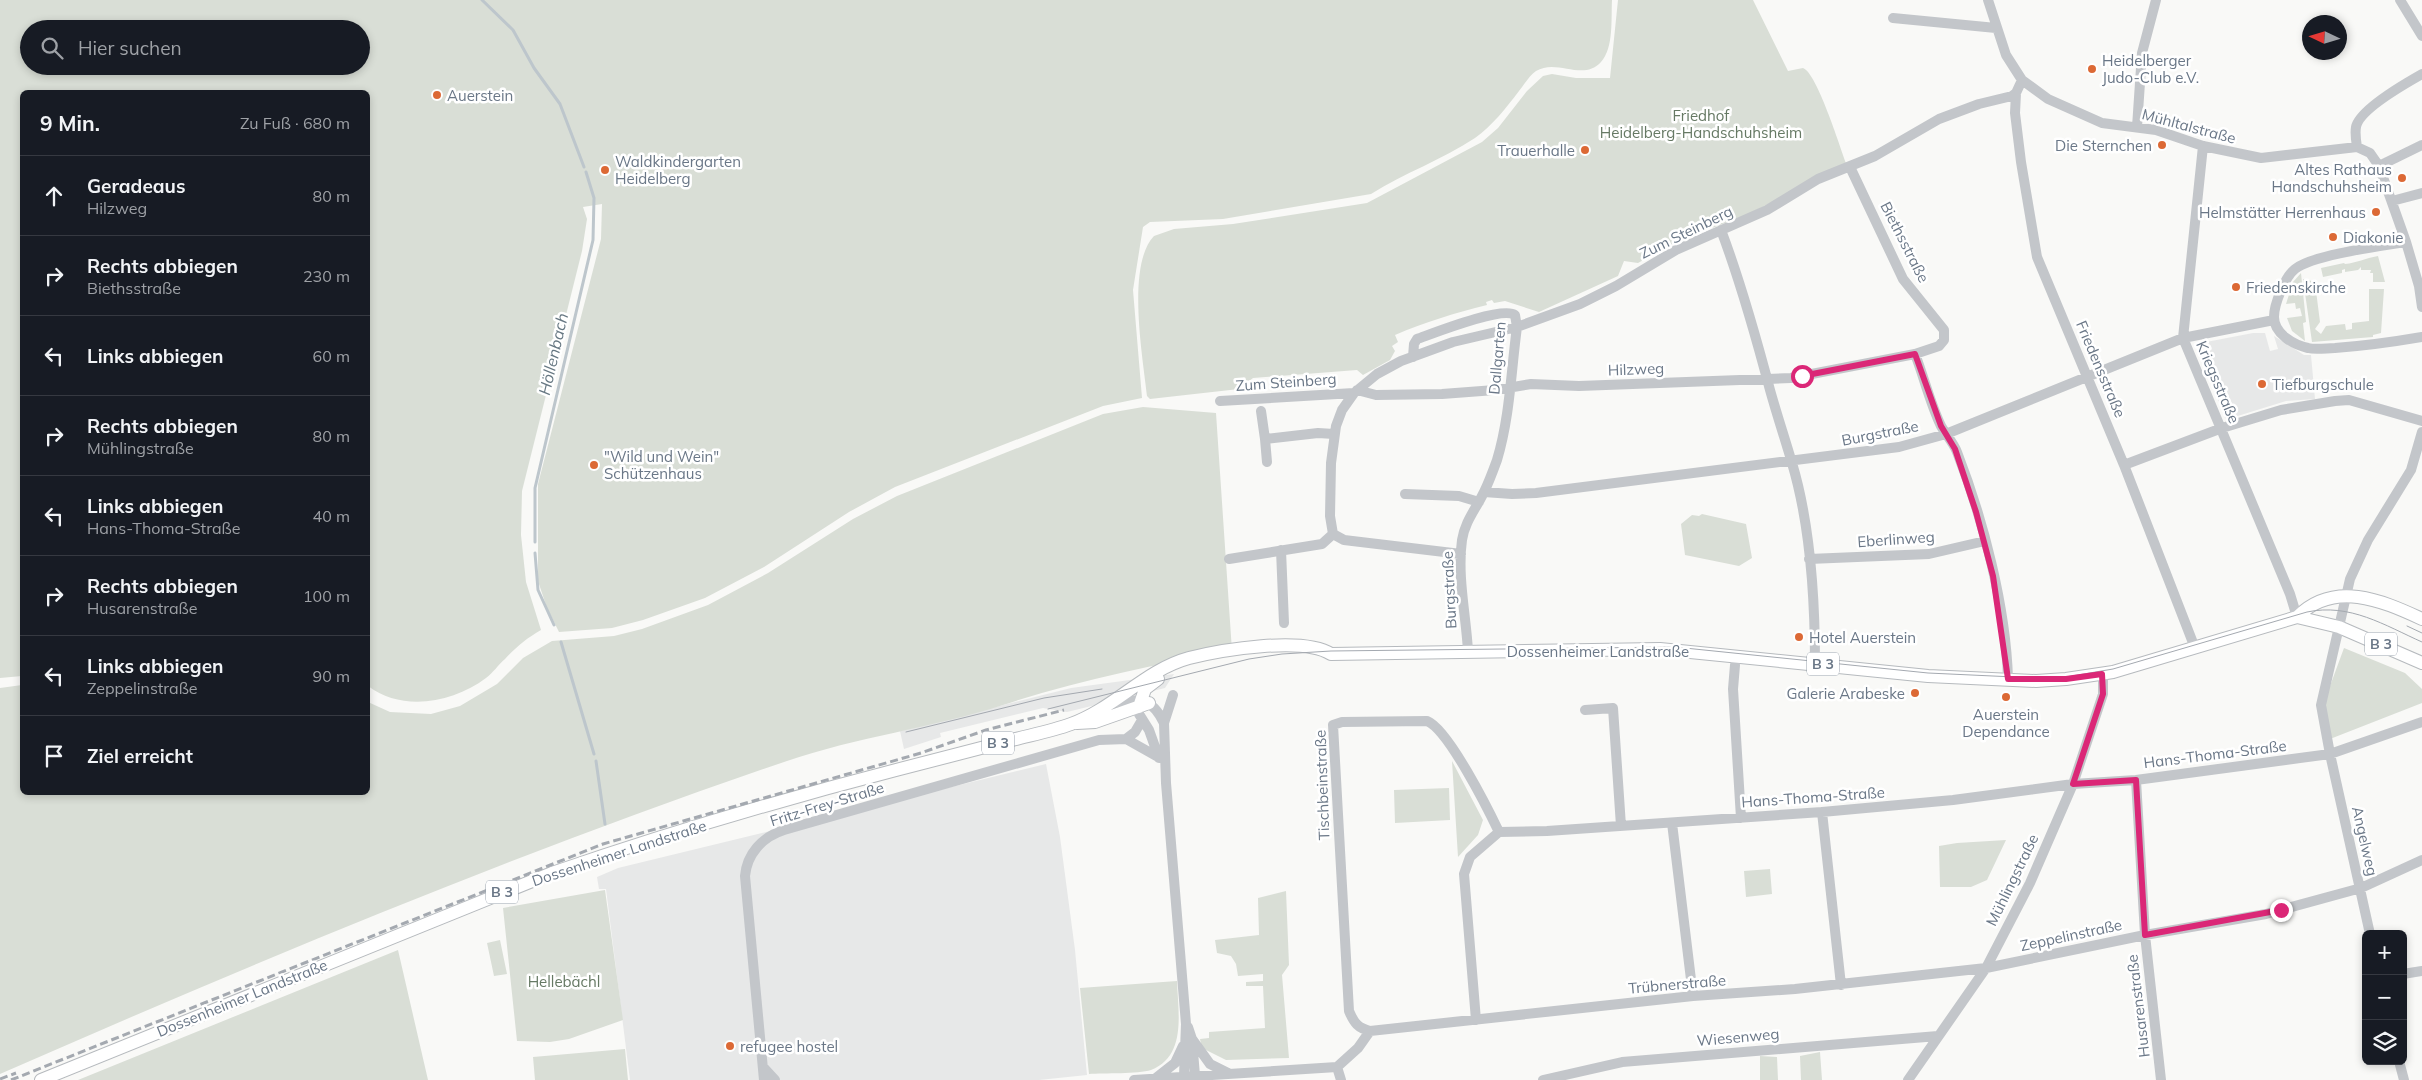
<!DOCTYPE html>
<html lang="de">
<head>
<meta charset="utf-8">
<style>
  body { margin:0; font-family:Mulish,sans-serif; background:#242831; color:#f1f3f6 }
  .controls { position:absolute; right:15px; bottom:15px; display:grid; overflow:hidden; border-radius:8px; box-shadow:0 2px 8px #0003 }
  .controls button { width:45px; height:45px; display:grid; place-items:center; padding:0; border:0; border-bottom:1px solid #363941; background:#171b24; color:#f1f3f6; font:25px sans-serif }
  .compass { position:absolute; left:2302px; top:15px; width:45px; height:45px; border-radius:50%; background:#171b24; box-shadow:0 2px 8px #0003; rotate:274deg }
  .stop { position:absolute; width:15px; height:15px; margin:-11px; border:4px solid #db2777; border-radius:50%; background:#fff }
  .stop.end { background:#db2777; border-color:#fff; box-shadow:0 1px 5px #0008 }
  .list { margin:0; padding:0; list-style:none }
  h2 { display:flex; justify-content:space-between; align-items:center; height:65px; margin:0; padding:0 20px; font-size:21px }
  h2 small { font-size:16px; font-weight:400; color:#9ea1a6 }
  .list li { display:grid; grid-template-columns:32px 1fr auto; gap:15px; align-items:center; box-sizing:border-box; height:80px; padding:0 20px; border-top:1px solid #363941 }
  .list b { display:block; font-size:19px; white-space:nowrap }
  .list p { margin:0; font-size:16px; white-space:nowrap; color:#9ea1a6 }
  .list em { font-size:16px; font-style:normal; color:#9ea1a6 }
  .icon { flex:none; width:28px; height:28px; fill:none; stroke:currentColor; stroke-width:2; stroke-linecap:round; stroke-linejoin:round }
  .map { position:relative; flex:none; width:2422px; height:1080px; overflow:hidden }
  .search { position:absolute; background:#171b24; box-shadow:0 2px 8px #0003; left:20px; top:20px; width:350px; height:55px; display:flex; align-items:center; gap:12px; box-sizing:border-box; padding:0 18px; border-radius:28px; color:#9ea1a6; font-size:19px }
  .panel { position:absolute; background:#171b24; box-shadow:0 2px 8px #0003; left:20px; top:90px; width:350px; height:705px; border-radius:8px }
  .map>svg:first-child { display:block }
  .built { fill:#e7e8e8 }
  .green { fill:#d9ded6; fill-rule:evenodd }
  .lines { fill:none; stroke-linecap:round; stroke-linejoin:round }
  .stream { stroke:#bdc6cc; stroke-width:3 }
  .major-casing { stroke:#b6babe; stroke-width:14 }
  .minor { stroke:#c3c6ca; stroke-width:10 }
  .major { stroke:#fff; stroke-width:12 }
  .tram { stroke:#a4a9b0; stroke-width:1 }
  .rail { stroke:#a4a9b0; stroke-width:3; stroke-dasharray:8 4; stroke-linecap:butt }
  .route { stroke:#db2777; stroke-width:6 }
  .poi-dot { fill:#dc6935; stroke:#fff; stroke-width:2 }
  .labels { text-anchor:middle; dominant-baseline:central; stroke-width:5; stroke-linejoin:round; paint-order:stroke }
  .shield { fill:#fff; stroke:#97a0ab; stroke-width:1 }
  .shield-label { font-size:14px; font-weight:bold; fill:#6a7787 }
  .poi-label { font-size:15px; fill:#6a7787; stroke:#fff; text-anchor:start }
  .park-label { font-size:15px; fill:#667964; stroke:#fff }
  .street-label { font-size:15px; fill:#6a7787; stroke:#fff }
  .water-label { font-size:16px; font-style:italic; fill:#667782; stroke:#fff }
</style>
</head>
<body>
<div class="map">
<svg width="2422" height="1080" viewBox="0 0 2422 1080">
  <rect width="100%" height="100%" fill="#f9f9f7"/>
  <!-- built -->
  <path class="built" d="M2253,333H2265L2270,351L2278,349L2274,336L2304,355H2311L2315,399L2286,401L2228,419L2225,418L2198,349L2201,343Z
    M1174,674L1165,688L1067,712L1043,708L940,733L941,737L904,749L900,731L1071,688Z
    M1046,764L1060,837L1075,950L1087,1075L1039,1080H630L606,889H599L597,877L618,868Z"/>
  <!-- green -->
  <path class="green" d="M0,0H1612C1611,18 1614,48 1601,62C1583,82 1557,58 1536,71C1529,76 1524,85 1519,91C1506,108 1492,126 1475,138C1442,160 1404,173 1371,194L1223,219L1150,222L1143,227L1133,290L1142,398L1103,406L895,487L849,512L764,567L705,598L643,620L612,628L559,632L547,608L538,581V484L601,239L602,204L583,207L587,219L582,251L522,491L521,535L526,582L541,630C527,638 516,647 505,659C498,665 493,673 486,678C453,703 402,712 368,686V92H22V676L0,678ZM29,29H361V66H29Z
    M1618,0H1753L1788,71L1803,68C1817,73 1840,147 1846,163L1751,213L1676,242L1638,263L1624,261L1618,276L1539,312L1505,301L1494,303L1492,300L1486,302L1487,305C1455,313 1425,322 1395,335L1398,342L1392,346L1395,351L1390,360L1363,375L1357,370L1253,378L1239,389L1150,399L1147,396C1143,358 1126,265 1154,236L1174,229L1233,224L1367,203L1482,142L1498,128L1527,91L1543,76L1552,74L1576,78H1610Z
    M2378,256L2385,282H2373V273H2370L2371,270H2361V267L2358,270L2345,272V269L2342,270V273L2323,277L2321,268L2344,263L2345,264C2357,263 2365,258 2378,256Z
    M2301,273L2306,322L2303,323L2305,341L2292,331L2287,318L2302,316L2300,308L2296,309L2295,303L2286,304L2293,282Z
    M2303,279H2307L2315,283L2320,322L2315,329L2321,334L2326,326L2345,324L2346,330L2352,329V323L2369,321V289H2384L2381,333L2373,335V337L2312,342Z
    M1143,407L1216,413L1232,651C1153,665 1079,680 1003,705C932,728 857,737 787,761C519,852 258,961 0,1074V688L22,685V792H368V702L390,712L431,714L460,706L497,684L523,658L552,641L614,636L642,629L708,605L768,573L853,519L897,496L1103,414Z
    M1702,514L1746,524L1752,558L1739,566L1685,555L1681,524L1692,515L1699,516Z
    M2344,648L2405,673L2422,689V703L2330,739L2323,705Z
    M1452,761L1483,820L1478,835L1458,857Z
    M1449,788L1450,820L1395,823L1394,790Z
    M2006,840L1987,880L1971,887H1940L1939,846L1957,843Z
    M1770,869L1772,894L1746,897L1744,871Z
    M605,890L623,1020L569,1039L550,1042L517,1041L503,908Z
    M1286,891L1289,965L1282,975L1289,1058L1226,1060L1202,1048L1200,1039L1209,1038V1032L1265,1028L1263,986H1246V982L1263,981V974L1238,976L1236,964L1231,956L1217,953L1215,940L1259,935L1258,898Z
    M500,940L507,974L494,976L487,943Z
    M398,950L428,1080H78Z
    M1177,981C1178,1012 1187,1056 1151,1070C1138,1074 1104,1073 1089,1074L1080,988Z
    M625,1049L628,1080H535L533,1057Z
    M1820,1052L1822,1080H1801L1800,1056Z
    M1760,1056L1777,1057L1778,1080H1760Z"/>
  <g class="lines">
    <!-- stream -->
    <path class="stream" d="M482,0L513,30L534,68L560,104L584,167
      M535,542V488L593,240L594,198L586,172
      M535,553L538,590L554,625
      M561,642L594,754
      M596,761L605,824"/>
    <!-- major casing -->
    <g class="major-casing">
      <path id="major" d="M2297,617L2339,627L2422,663
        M1139,707L1145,689L1158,679
        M1077,723L1095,722L1149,703
        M41,1080L552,873C665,834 780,800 896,770C934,760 973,750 1012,740C1031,735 1052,731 1071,724C1115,708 1145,670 1189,658C1221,650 1303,636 1331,654L1660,649L1928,676L2036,681L2066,679L2113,672L2297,617C2334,580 2381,600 2422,619"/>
    </g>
    <!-- minor -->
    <path class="minor" d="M1988,0L2006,55L2022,80L2048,99L2102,123L2156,130L2203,146L2261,158L2357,147L2370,153L2379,166L2406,242L2419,286L2422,307
      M2400,0L2422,36
      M1893,18L1996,28
      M2016,93L2015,113L2021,162L2037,257L2124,465L2195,648
      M2137,127L2142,53L2156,0
      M2203,146L2183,338L2290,594L2297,617
      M2357,147C2356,141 2355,133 2356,127C2359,110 2406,83 2422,74
      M2379,166L2422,145
      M2392,201L2422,193
      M1721,230C1741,283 1756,337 1770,390C1777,415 1785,439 1792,463C1810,523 1815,601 1815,664
      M2406,242C2381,246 2312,255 2295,269C2285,277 2274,304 2274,317C2274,334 2294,345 2308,348C2316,350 2327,348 2335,348C2364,346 2393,342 2422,337
      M1915,354C1924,377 1930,403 1941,426C1946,435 1953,442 1957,452C1983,519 2006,607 2008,679
      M1413,357L1414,344L1417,339C1434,333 1502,306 1515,315L1517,327C1511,371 1510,417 1497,460C1493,471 1489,482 1484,492C1476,509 1465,521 1462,540C1457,576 1466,615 1468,651
      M1357,390L1376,395L1442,394L1495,390L1531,384L1579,386L1791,378L1915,354L1939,346L1944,340V330L1903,279L1850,167
      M1220,401L1354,393
      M1261,411L1265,439L1318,433L1334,434
      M1265,439L1267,462
      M2124,465L2222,428L2281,410L2335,401L2349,400L2422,421
      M1484,492L1512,494L1536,493L1899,447L1946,434L2183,338L2274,320
      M1405,494L1459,496L1479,502
      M1333,534L1330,516L1331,463L1336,426L1342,410L1354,393L1377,374L1401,361L1453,342L1517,327L1580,304L1616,286L1676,250L1767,210L1818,179L1875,156L1939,119L1979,104L2012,96L2016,93L2022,80
      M1333,534L1344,540L1461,554
      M1281,550L1284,623
      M1229,559L1322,544L1333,534
      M1809,559L1929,554L1985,541
      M1735,665L1733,689L1741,818
      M1173,695L1164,723L1166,783L1186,1024L1184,1076
      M1112,703C1139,699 1151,696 1164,723
      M1139,707V714L1149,730L1159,758
      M1585,710L1613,708L1621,826
      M1126,739L1135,732L1142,720
      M2136,780L2145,935L2161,1080
      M1822,812L1841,985
      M1672,823L1693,996
      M1499,832C1488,809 1448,729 1427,721L1342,722L1333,725L1349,1011C1354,1023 1358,1028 1370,1031L1693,996L1795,989L1986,968L2145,935L2266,914L2361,888L2422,860
      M2370,934L2330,754L2321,705L2350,579L2368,540L2411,470L2422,432
      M2403,974L2422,971
      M1476,1020L1464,874L1470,857L1499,832L1547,831L1822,812L1953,800L2073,784L2136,780L2330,754L2422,722
      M1188,1027L1192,1039L1195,1076
      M1192,1039L1210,1064L1228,1073
      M2399,1061L2404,1080
      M763,1067L775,1080
      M1337,1067L1358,1048L1370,1031
      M1337,1067L1341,1080
      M1156,1078L1175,1063L1183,1046
      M764,1080L745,876C747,854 762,837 784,830L1099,740L1126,739L1158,757
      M1134,1080L1337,1067
      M1543,1080L1622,1062L1938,1036
      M1908,1080L1986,968L2030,883L2073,784L2103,694V674"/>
    <!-- major -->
    <use href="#major" class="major"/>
    <!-- tram -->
    <path class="tram" d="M2407,626L2422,633
      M1048,709L1249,659L1282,654L1331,651L1675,647L1928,673L2036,678L2066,677L2113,669L2307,612C2350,603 2384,625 2422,642
      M906,732L1044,698L1102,689"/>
    <!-- rail -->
    <path class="rail" d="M0,1079L16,1073
      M11,1080L603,844L921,753L986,730L1064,710"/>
  </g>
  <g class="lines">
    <!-- route -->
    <path class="route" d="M1802,376L1915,354L1941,426L1955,449L1976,512L1993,576L2008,679H2066L2102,674L2103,694L2073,784L2136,780L2145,935L2281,910"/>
  </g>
  <!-- markers -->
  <g class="poi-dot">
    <circle cx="2092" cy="69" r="5"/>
    <circle cx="437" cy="95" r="5"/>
    <circle cx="2162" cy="145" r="5"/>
    <circle cx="1585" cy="150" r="5"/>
    <circle cx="605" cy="170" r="5"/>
    <circle cx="2402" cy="178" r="5"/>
    <circle cx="2376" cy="212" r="5"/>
    <circle cx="2333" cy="237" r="5"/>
    <circle cx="2236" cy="287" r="5"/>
    <circle cx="2262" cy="384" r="5"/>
    <circle cx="594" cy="465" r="5"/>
    <circle cx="1799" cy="637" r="5"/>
    <circle cx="1915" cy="693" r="5"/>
    <circle cx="2006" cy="697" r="5"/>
    <circle cx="730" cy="1046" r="5"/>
  </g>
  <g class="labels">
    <!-- shield labels -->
    <g class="shield">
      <rect x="2365" y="632.5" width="32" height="23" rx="4"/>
      <rect x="1807" y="652.5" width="32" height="23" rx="4"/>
      <rect x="982" y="731.5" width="32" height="23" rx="4"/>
      <rect x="486" y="880.5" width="32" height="23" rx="4"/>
    </g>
    <g class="shield-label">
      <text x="2381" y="644">B 3</text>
      <text x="1823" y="664">B 3</text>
      <text x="998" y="743">B 3</text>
      <text x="502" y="892">B 3</text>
    </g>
    <!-- poi labels -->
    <g class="poi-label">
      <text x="2102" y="60">Heidelberger<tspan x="2102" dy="17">Judo-Club e.V.</tspan></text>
      <text x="447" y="95">Auerstein</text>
      <text x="2152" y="145" text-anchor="end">Die Sternchen</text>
      <text x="1575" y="150" text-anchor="end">Trauerhalle</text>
      <text x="615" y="161">Waldkindergarten<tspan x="615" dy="17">Heidelberg</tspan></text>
      <text x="2392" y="169" text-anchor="end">Altes Rathaus<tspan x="2392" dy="17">Handschuhsheim</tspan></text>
      <text x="2366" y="212" text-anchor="end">Helmstätter Herrenhaus</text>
      <text x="2343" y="237">Diakonie</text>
      <text x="2246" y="287">Friedenskirche</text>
      <text x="2272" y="384">Tiefburgschule</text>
      <text x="604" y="456">"Wild und Wein"<tspan x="604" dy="17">Schützenhaus</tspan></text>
      <text x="1809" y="637">Hotel Auerstein</text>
      <text x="1905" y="693" text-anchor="end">Galerie Arabeske</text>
      <text x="2006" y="714" text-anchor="middle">Auerstein<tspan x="2006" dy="17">Dependance</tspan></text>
      <text x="740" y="1046">refugee hostel</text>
    </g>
    <!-- park labels -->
    <g class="park-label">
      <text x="1701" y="115">Friedhof<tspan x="1701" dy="17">Heidelberg-Handschuhsheim</tspan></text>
      <text x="564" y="981">Hellebächl</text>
    </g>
    <!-- street labels -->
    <g class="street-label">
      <text transform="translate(2189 126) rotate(15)">Mühltalstraße</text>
      <text transform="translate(1686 232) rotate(-26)">Zum Steinberg</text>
      <text transform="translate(1905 242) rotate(63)">Biethsstraße</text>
      <text transform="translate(1497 358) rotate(-85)">Dallgarten</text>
      <text transform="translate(1636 369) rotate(-2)">Hilzweg</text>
      <text transform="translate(2101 369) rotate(67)">Friedensstraße</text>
      <text transform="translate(1286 382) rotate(-4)">Zum Steinberg</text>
      <text transform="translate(2218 382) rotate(67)">Kriegsstraße</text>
      <text transform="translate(1880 433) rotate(-11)">Burgstraße</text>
      <text transform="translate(1896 539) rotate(-4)">Eberlinweg</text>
      <text transform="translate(1449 590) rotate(-93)">Burgstraße</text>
      <text x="1598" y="651">Dossenheimer Landstraße</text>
      <text transform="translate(2215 754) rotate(-7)">Hans-Thoma-Straße</text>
      <text transform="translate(1322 785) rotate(-92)">Tischbeinstraße</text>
      <text transform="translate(1813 797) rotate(-4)">Hans-Thoma-Straße</text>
      <text transform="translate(827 804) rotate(-17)">Fritz-Frey-Straße</text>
      <text transform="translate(2365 841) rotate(77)">Angelweg</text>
      <text transform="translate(619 853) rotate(-18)">Dossenheimer Landstraße</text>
      <text transform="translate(2012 880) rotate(-64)">Mühlingstraße</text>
      <text transform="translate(2071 935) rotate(-12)">Zeppelinstraße</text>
      <text transform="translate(1677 984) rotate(-5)">Trübnerstraße</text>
      <text transform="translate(242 998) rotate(-22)">Dossenheimer Landstraße</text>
      <text transform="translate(2138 1006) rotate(-97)">Husarenstraße</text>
      <text transform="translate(1738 1037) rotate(-5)">Wiesenweg</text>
    </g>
    <!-- water labels -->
    <g class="water-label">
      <text transform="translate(553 354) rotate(-77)">Höllenbach</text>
    </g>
  </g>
</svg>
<div class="controls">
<button>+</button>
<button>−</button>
<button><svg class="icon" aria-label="layers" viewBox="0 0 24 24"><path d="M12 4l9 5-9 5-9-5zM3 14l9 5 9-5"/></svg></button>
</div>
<svg class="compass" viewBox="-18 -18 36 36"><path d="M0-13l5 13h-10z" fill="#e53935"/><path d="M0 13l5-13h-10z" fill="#9ea1a6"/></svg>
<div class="stop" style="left:1802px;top:376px"></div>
<div class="stop end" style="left:2281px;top:910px"></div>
<div class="search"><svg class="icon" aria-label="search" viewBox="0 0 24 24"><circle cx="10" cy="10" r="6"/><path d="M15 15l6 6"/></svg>Hier suchen</div>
<section class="panel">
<h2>9 Min.<small>Zu Fuß · 680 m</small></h2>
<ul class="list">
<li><svg class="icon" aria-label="ahead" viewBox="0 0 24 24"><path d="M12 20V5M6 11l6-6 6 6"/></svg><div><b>Geradeaus</b><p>Hilzweg</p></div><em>80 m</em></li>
<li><svg class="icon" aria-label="right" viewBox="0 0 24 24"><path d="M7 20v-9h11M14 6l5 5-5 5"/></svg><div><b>Rechts abbiegen</b><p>Biethsstraße</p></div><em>230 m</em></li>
<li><svg class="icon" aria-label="left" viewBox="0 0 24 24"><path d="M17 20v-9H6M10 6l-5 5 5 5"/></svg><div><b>Links abbiegen</b></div><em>60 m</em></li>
<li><svg class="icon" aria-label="right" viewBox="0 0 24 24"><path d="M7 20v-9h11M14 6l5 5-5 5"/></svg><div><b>Rechts abbiegen</b><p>Mühlingstraße</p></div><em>80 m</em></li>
<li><svg class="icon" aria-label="left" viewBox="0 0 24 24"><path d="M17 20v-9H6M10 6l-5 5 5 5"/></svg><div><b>Links abbiegen</b><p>Hans-Thoma-Straße</p></div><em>40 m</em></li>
<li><svg class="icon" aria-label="right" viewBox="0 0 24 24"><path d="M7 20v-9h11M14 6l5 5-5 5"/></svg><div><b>Rechts abbiegen</b><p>Husarenstraße</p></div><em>100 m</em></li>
<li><svg class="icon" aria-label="left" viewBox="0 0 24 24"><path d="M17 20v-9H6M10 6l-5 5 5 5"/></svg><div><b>Links abbiegen</b><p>Zeppelinstraße</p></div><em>90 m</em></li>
<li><svg class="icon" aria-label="arrive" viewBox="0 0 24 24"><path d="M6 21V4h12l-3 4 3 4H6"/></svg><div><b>Ziel erreicht</b></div></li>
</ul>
</section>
</div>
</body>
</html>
